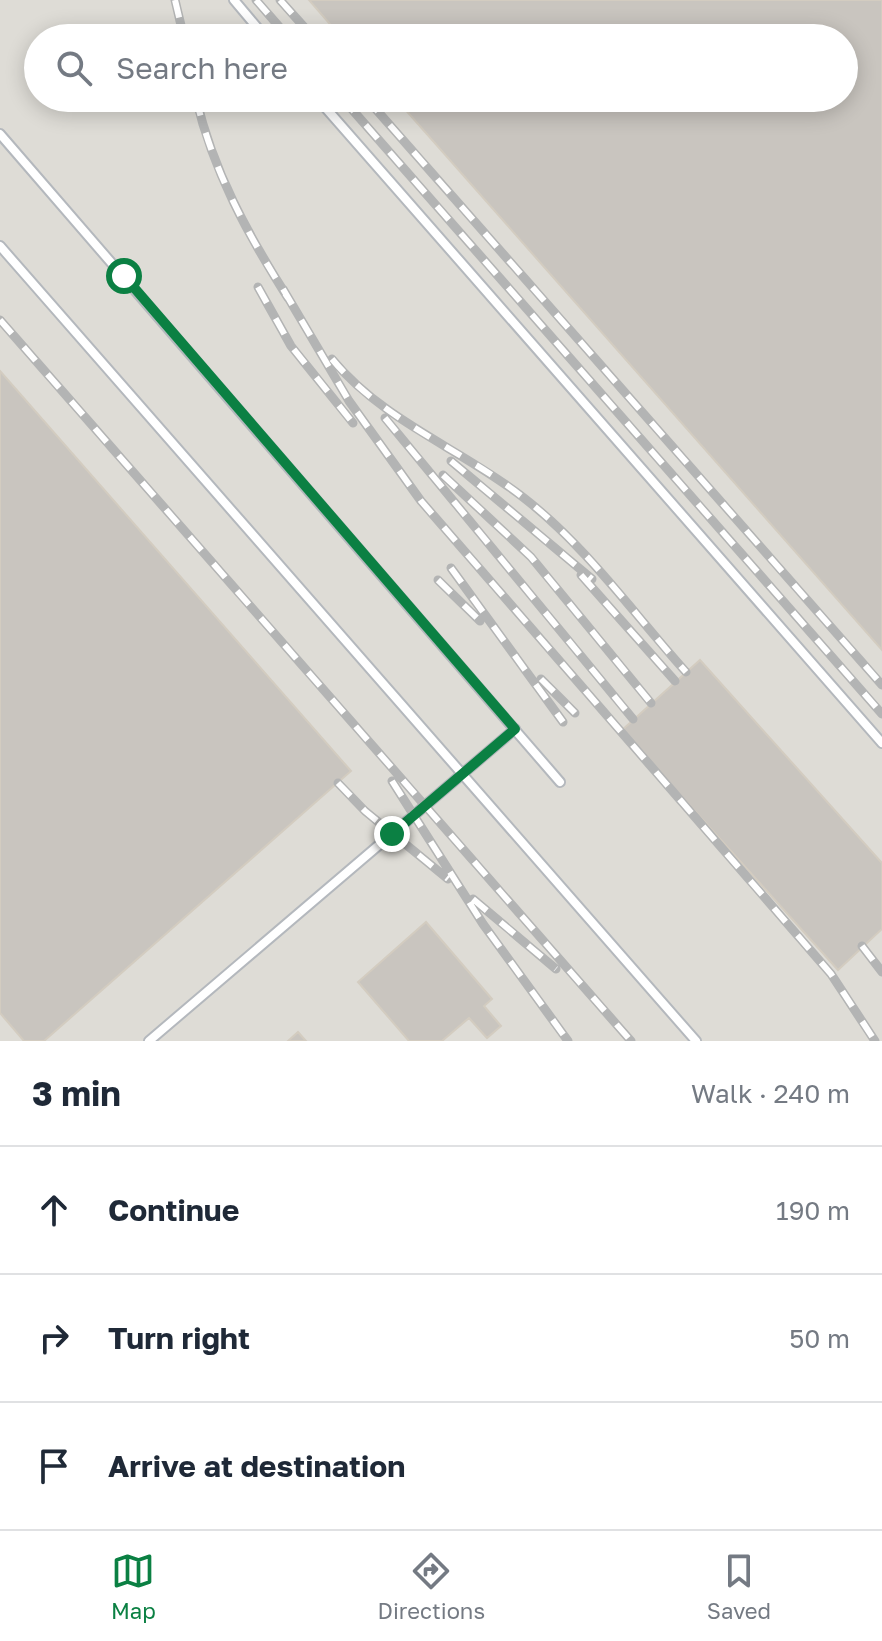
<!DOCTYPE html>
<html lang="en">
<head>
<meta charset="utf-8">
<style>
  body { margin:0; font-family:"Golos Text",sans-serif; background:#f6f6f7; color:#1f2937 }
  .stop { position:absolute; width:24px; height:24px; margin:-18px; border:6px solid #0b8043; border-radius:50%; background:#fff }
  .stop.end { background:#0b8043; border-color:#fff; box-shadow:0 2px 8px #0008 }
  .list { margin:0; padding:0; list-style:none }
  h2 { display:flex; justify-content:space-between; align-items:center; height:104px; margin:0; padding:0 32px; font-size:34px }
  h2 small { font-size:26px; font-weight:400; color:#747a83 }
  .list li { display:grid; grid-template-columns:52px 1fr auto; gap:24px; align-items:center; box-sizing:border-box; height:128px; padding:0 32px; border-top:2px solid #e0e1e3 }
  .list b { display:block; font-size:30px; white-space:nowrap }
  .list em { font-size:26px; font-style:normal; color:#747a83 }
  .icon { flex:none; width:44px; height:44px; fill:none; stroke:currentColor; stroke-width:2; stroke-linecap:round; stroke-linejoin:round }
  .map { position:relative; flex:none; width:882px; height:1041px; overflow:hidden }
  .search { position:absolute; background:#fff; box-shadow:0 4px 20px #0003; left:24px; right:24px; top:24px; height:88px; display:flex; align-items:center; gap:20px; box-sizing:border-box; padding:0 28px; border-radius:44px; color:#747a83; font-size:30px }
  .sheet { height:488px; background:#fff }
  nav { display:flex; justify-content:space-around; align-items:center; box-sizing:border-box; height:112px; border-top:2px solid #e0e1e3; background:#fff; font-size:22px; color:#747a83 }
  nav a { display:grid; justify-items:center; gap:4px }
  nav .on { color:#0b8043 }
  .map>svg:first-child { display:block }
  .industrial { fill:#dedcd6; fill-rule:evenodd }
  .building { fill:#c9c5bf; stroke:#d3ccc0; stroke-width:2 }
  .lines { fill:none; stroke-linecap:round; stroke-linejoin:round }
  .service-casing { stroke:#b4b8bd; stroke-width:12 }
  .service { stroke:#fff; stroke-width:8 }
  .rail-casing { stroke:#b3b4b4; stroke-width:9 }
  .rail { stroke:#fff; stroke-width:6; stroke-dasharray:18; stroke-linecap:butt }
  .route { stroke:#0b8043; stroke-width:10 }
</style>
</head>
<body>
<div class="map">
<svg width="882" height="1041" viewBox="0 0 882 1041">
  <rect width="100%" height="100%" fill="#eeeae1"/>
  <!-- industrial -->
  <path class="industrial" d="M0,0H882V1041H0ZM38,38H844V98H38Z"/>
  <!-- building -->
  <path class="building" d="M309,0H882V650L395,98H844V38H342Z
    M0,371L351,771L44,1041H24L0,1013Z
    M700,660L882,863V929L838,970L622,730Z
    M426,922L492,999L484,1006L501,1026L487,1038L469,1018L442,1041H409L358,982Z
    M298,1032L306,1041H288Z"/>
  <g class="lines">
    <!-- service casing -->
    <g class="service-casing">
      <path id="service" d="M234,0L266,38
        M317,98L882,743
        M0,134L560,782
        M0,246L696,1041
        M149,1041L515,729"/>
    </g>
    <!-- service -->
    <use href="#service" class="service"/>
    <!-- rail casing -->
    <g class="rail-casing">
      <path id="rail" d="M175,0L184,38
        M256,0L289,38
        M280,0L314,38
        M196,98C213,171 248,235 288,298
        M342,98L882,714
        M366,98L882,685
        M258,287L291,346L353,423
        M283,289L349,401L421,501L831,974L875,1041
        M0,320L631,1041
        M332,359C384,422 462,449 524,498C586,546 634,614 686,672
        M385,418L633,719
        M451,461L592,579
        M443,475L531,557L651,703
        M451,568L563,722
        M581,575L675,681
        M438,580L480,621
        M541,679L575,713
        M392,781L483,924L568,1041
        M338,783L365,811L448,879
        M473,899L556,969
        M862,946L882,972"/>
    </g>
    <!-- rail -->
    <use href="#rail" class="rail"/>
  </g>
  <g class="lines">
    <!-- route -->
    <path class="route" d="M124,276L515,729L392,834"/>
  </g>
</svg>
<div class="stop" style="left:124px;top:276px"></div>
<div class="stop end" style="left:392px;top:834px"></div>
<div class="search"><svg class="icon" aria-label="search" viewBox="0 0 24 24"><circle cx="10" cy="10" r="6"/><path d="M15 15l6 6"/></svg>Search here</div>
</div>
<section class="sheet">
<h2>3 min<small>Walk · 240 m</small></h2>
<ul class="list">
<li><svg class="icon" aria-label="ahead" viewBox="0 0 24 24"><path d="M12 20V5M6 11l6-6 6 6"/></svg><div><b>Continue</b></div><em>190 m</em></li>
<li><svg class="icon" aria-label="right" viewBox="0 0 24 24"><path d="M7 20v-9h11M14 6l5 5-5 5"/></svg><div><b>Turn right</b></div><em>50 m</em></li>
<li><svg class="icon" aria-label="arrive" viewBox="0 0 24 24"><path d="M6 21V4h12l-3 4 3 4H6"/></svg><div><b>Arrive at destination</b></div></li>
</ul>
</section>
<nav>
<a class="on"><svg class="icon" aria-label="map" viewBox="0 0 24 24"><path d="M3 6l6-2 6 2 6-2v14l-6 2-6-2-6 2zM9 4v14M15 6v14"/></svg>Map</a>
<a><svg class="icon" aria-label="directions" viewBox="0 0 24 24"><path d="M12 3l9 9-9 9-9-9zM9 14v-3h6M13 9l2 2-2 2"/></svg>Directions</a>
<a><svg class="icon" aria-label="saved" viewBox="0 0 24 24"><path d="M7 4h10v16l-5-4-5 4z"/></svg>Saved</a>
</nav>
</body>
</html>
